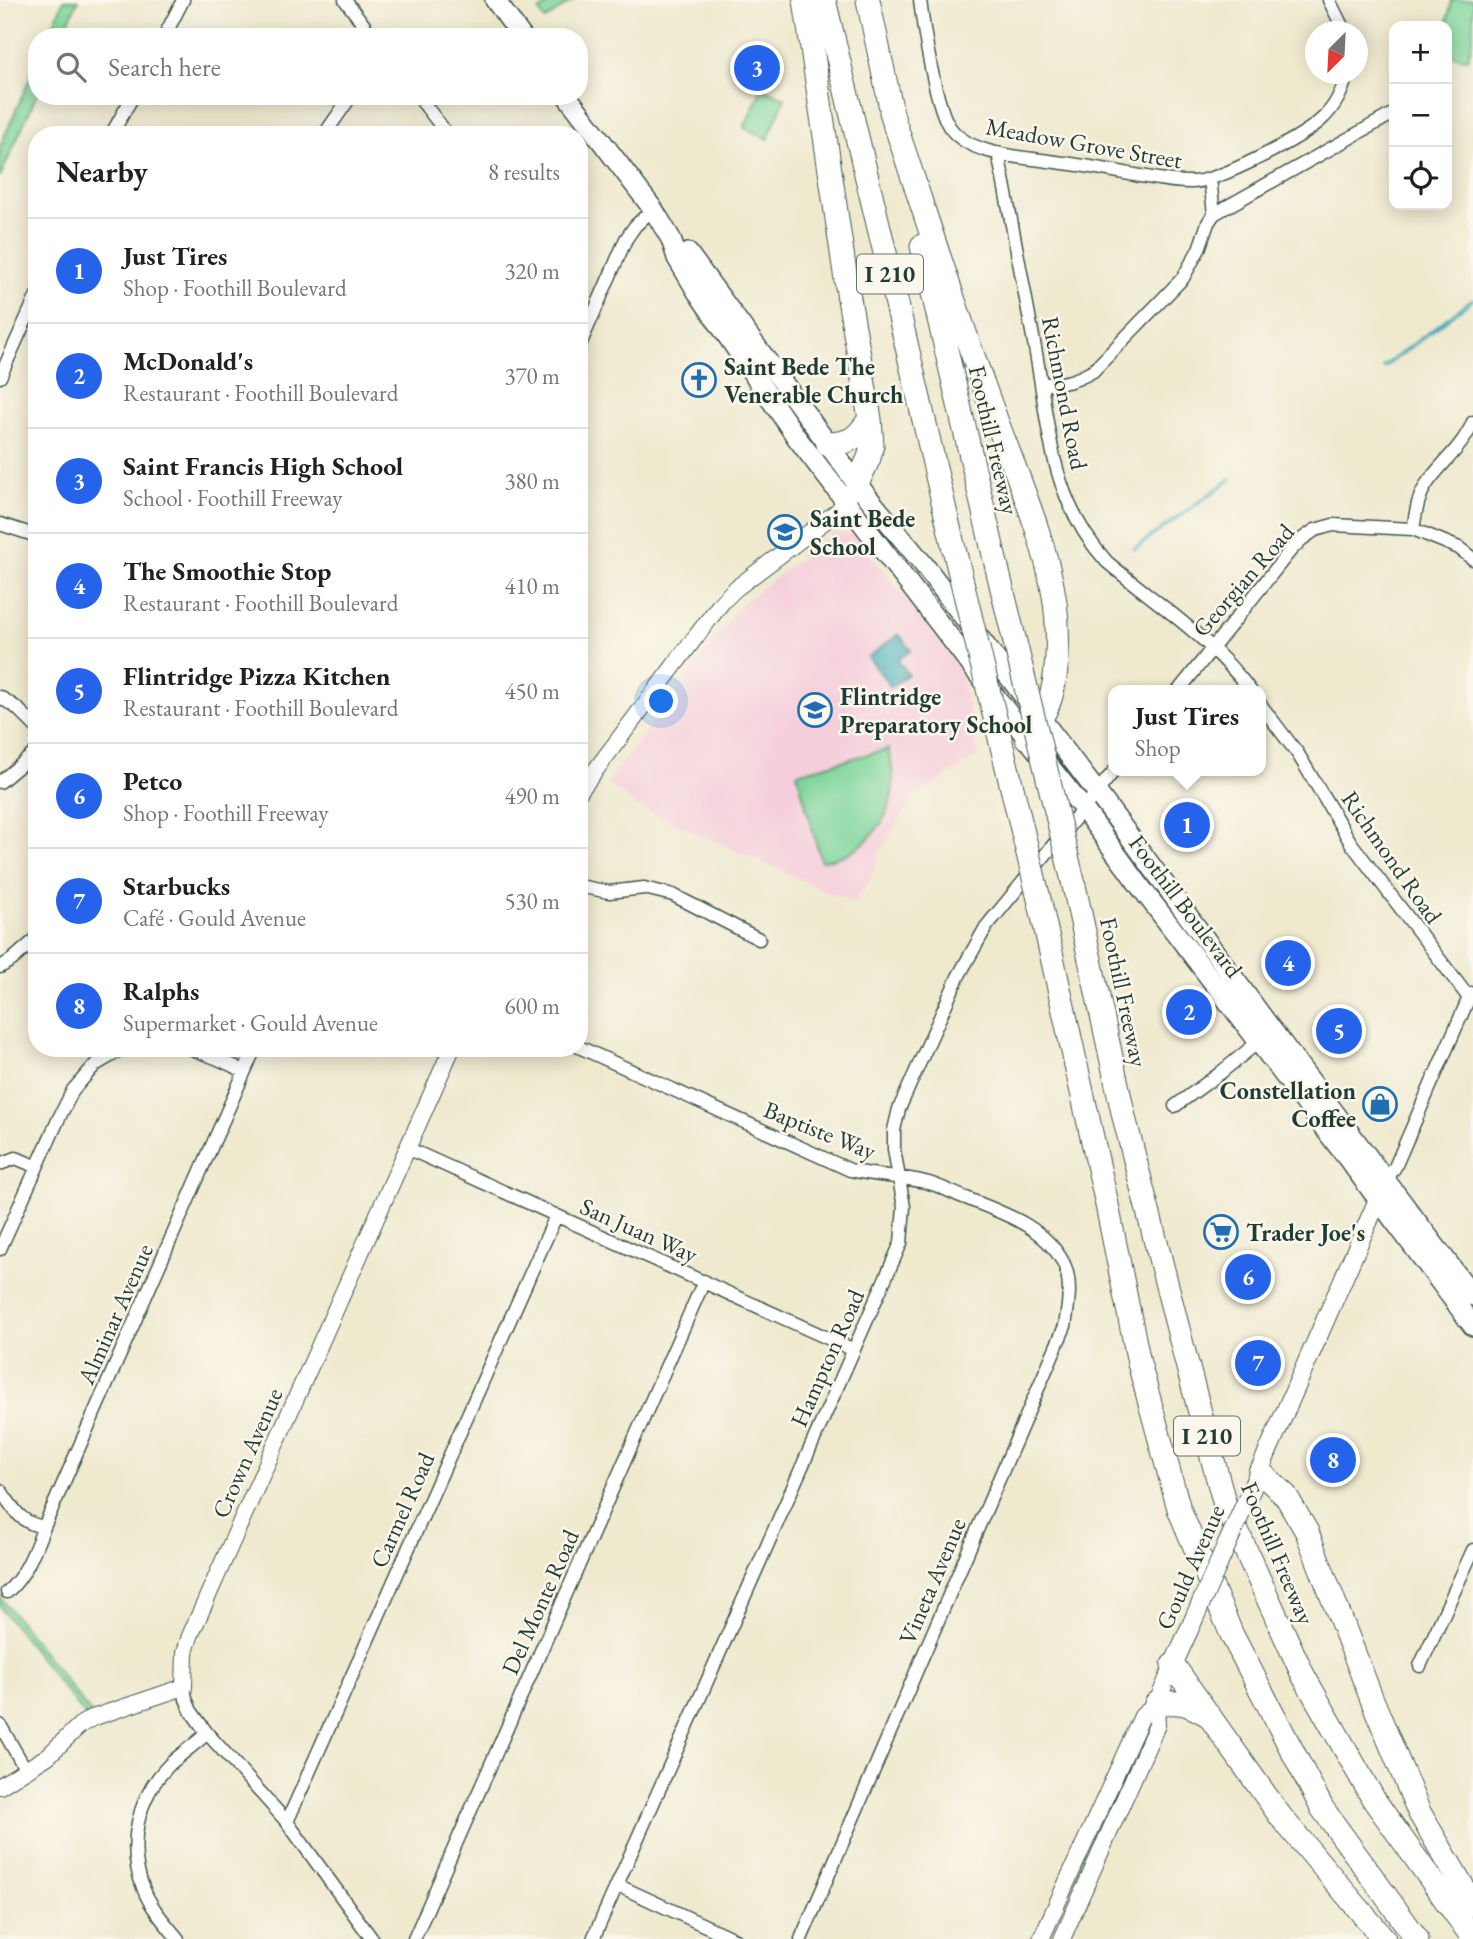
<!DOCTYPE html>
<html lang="en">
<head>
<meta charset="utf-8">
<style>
  body { margin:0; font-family:"EB Garamond",serif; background:#f6f6f6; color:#202124 }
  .controls { position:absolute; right:21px; top:21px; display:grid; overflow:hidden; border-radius:14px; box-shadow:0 4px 18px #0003 }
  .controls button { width:63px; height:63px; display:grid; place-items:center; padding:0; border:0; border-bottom:2px solid #e0e0e0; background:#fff; color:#202124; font:35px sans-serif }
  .compass { position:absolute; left:1305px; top:21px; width:63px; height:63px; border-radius:50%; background:#fff; box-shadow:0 4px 18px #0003; rotate:204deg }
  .you { position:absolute; left:662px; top:702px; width:24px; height:24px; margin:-18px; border:5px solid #fff; border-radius:50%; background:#1a73e8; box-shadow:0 0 0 10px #1a73e833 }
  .badge { display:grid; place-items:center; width:46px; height:46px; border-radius:50%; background:#2563eb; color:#fff; font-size:23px; font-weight:700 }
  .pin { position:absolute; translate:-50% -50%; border:4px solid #fff; box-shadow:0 2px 7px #0006 }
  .popup { position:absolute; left:1108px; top:685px; width:158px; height:91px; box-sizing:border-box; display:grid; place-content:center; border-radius:14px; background:#fff; filter:drop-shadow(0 2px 5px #0005); font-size:23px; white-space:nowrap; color:#757577 }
  .popup b { font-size:26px; color:#202124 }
  .popup::after { content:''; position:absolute; left:50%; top:100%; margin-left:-14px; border:14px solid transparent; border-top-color:#fff }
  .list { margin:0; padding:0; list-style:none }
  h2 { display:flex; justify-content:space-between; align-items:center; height:91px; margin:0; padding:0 28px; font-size:30px }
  h2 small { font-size:23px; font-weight:400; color:#757577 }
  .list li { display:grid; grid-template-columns:46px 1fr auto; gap:21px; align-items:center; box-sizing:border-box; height:105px; padding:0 28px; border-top:2px solid #e0e0e0 }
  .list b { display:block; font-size:26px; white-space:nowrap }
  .list p { margin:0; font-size:23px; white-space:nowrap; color:#757577 }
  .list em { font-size:23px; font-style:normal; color:#757577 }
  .icon { flex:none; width:38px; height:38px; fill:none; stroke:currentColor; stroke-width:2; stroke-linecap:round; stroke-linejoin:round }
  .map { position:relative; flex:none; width:1473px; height:1939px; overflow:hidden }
  .search { position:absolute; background:#fff; box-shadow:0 4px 18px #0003; left:28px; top:28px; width:560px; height:77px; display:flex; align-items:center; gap:18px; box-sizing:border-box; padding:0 24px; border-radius:28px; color:#757577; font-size:26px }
  .panel { position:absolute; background:#fff; box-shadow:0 4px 18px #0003; left:28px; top:126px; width:560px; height:931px; border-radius:28px }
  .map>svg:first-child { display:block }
  .built { fill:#f5cfdb }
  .green { fill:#7fd69b; stroke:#4f8a68; stroke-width:2 }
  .water { fill:#3baab8; stroke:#2d7476; stroke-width:2 }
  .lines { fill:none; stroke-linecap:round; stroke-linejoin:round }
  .stream { stroke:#3baab8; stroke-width:3.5 }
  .minor-casing { stroke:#3e574b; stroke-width:15 }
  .tertiary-casing { stroke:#3e574b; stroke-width:18 }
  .secondary-casing { stroke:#3e574b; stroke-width:20 }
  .primary-casing { stroke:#3e574b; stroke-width:22 }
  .motorway-casing { stroke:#3e574b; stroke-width:25 }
  .minor { stroke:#fff; stroke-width:12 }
  .tertiary { stroke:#fff; stroke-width:16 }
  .secondary { stroke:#fff; stroke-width:18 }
  .primary { stroke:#fff; stroke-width:19 }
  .motorway { stroke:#fff; stroke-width:23 }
  .secondary-bridge-casing { stroke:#3e574b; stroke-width:20; stroke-linecap:butt }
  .motorway-bridge-casing { stroke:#3e574b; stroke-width:25; stroke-linecap:butt }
  .secondary-bridge { stroke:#fff; stroke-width:18 }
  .motorway-bridge { stroke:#fff; stroke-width:23 }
  .labels { text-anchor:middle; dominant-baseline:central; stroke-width:5; stroke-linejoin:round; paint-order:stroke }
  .shield { fill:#fbf7ec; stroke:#61756b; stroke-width:2 }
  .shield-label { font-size:23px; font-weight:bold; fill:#1f3d34 }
  .street-label { font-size:24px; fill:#1f3d34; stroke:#fbf7ec }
  .poi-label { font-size:24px; font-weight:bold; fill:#1f3d34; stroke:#fbf7ec; text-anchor:start }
</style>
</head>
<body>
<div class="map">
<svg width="1473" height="1939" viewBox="0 0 1473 1939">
  <rect width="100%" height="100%" fill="#fbf7ec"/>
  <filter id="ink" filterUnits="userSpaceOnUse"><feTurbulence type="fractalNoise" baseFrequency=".0143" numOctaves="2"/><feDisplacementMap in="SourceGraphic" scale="14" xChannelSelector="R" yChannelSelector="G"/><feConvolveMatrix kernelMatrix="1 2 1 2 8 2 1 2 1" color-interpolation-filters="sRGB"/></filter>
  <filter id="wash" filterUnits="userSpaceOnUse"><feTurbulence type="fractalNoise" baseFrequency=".00686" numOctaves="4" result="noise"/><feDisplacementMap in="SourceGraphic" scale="28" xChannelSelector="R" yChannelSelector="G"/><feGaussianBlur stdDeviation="1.57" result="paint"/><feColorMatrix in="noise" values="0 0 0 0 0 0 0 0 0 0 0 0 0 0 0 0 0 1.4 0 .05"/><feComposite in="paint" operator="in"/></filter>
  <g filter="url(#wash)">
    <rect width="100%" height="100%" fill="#efe9ce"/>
    <!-- built -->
    <path class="built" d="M835,532L854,535L958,664L979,756L915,796L879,853L873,874L854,903L638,807L607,783L740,605Z"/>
    <!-- green -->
    <path class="green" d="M64,0H78L62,37H48Z
      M528,0H573L545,20L539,11L549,4Z
      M1452,0H1473V38L1468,59L1447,54L1446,26Z
      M37,62V94L0,177V147Z
      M762,88L785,98L768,139L744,128Z
      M888,749C890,758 893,768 893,777C894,821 864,855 821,861L797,773Z
      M0,1596L91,1714L86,1717L0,1607Z"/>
    <!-- water -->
    <path class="water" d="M899,634L911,650L898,660L908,674L891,687L868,657Z"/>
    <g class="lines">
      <!-- stream -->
      <path class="stream" d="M1384,367L1473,299
        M1134,549L1231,479"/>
    </g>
  </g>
  <g filter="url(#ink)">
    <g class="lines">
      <!-- minor casing -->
      <g class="minor-casing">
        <path id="minor" d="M345,0L373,37
          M920,0C923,26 936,111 951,129C972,156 1024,157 1056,162C1082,165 1109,170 1135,175C1154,178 1174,183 1193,182C1219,181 1302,138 1322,119C1335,107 1343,90 1347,74
          M1329,0L1345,32
          M164,37L183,0
          M418,96L448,135
          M111,135L133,96
          M324,135L351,96
          M998,153C1011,218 1023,283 1035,348C1050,428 1049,498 1107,562C1156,603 1212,639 1250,690
          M1210,179L1214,214
          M579,347L626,239L635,226L653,209
          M0,377L37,295
          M1042,384C1063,384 1074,382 1093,371L1183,278L1199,249L1208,223L1214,214L1394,113
          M0,524L37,536
          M1413,529C1416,513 1417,499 1426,485C1441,463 1463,447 1473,422
          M1179,690L1290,551L1302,539L1315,530L1333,525L1413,529L1459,548L1473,559
          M0,697L17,708L37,728
          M1260,704L1298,754L1351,843L1469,998
          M0,782L37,751
          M579,886L609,892L644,888L673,895L759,939
          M0,967L12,960L37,938
          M579,1047L850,1170C875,1176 900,1176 925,1182C939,1185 952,1193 966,1198C1002,1213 1043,1225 1063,1262C1073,1281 1068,1306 1065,1326L801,1939
          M189,1048L216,1058L244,1071
          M1175,1106L1219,1074L1263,1038
          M407,1148L854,1350
          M0,1164L16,1158L37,1167
          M1386,1181L1395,1167L1471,993
          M0,1249L59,1118L73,1090L95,1065L124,1048
          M0,1490C14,1508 19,1523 44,1527
          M7,1592C27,1574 34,1551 44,1527L255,1048
          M1420,1666L1473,1550
          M184,1687L186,1699L191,1711L207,1733L287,1822L372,1939
          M0,1725L26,1770
          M287,1822L556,1216
          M617,1885L734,1939
          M178,1939C166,1924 151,1908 144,1890C126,1846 137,1797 170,1764C182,1753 196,1744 207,1733
          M414,1939L704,1281
          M593,1939L901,1243L904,1207L894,1149V1130L899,1109L958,977L986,927L1114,771"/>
      </g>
      <!-- tertiary casing -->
      <g class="tertiary-casing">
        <path id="tertiary" d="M579,792L722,602L735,589L838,511L851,493
          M0,1786L48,1756L80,1725L92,1718L184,1687L185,1652L190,1636L452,1048
          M1041,1939L1142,1716L1156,1704L1173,1665
          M1062,1939L1157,1725L1156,1704"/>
      </g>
      <!-- secondary casing -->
      <g class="secondary-casing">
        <path id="secondary" d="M1254,1483L1383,1188
          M1173,1665L1193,1621"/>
      </g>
      <!-- primary casing -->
      <g class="primary-casing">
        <path id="primary" d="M495,0L522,37
          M567,96L653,209L671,239L677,258L698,293L797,438L1027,738L1082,807L1142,889L1345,1155L1473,1326
          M688,253L857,484L924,565L1096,791L1272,1030L1473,1296"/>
      </g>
      <!-- motorway casing -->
      <g class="motorway-casing">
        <path id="motorway" d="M805,0L847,287L870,419L872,445L869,458L857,484
          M824,0L886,257L954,549
          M868,0L895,127
          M891,112C923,207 953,302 987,395C1010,460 1045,534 1055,602C1059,630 1059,681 1047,707C1042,718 1034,728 1027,738
          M922,246L997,568
          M828,444C852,443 857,437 870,419
          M1073,881L1124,1117L1187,1364L1225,1505L1303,1675L1374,1800L1473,1938
          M1040,903L1106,1200L1139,1363L1179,1509L1232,1635L1322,1808L1417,1939
          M1260,1472L1286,1496L1307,1532L1371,1697L1419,1812L1473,1904
          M1173,1665L1281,1817L1384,1939
          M1156,1704C1179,1701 1186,1702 1206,1714"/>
      </g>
      <!-- minor -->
      <use href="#minor" class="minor"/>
      <!-- tertiary -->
      <use href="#tertiary" class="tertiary"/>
      <!-- secondary -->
      <use href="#secondary" class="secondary"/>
      <!-- primary -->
      <use href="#primary" class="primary"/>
      <!-- motorway -->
      <use href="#motorway" class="motorway"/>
      <!-- secondary-bridge casing -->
      <g class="secondary-bridge-casing">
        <path id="secondary-bridge" d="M1193,1621L1253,1486"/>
      </g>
      <!-- motorway-bridge casing -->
      <g class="motorway-bridge-casing">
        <path id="motorway-bridge" d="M954,549L1040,903
          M997,568L1073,881"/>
      </g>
      <!-- secondary-bridge -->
      <use href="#secondary-bridge" class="secondary-bridge"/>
      <!-- motorway-bridge -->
      <use href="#motorway-bridge" class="motorway-bridge"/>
    </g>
  </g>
  <!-- icons -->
  <defs>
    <g id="church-ring" transform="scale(1.75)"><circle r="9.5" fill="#fbf7ec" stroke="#1f6fb2" stroke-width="1.5"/><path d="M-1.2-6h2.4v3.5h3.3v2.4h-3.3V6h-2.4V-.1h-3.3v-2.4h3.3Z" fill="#1f6fb2"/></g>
    <g id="school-ring" transform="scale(1.75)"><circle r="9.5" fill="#fbf7ec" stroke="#1f6fb2" stroke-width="1.5"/><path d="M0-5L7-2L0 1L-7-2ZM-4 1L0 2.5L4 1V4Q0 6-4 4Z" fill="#1f6fb2"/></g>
    <g id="shop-ring" transform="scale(1.75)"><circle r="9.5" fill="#fbf7ec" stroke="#1f6fb2" stroke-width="1.5"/><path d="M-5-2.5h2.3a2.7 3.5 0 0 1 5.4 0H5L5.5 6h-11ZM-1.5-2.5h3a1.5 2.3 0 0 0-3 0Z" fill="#1f6fb2"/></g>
    <g id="supermarket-ring" transform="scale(1.75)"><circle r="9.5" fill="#fbf7ec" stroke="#1f6fb2" stroke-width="1.5"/><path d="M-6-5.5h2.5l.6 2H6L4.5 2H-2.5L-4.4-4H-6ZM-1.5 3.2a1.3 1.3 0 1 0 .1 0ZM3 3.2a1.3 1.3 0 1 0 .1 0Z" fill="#1f6fb2"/></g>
  </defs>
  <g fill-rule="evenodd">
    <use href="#church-ring" x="699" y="380"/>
    <use href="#school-ring" x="785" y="532"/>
    <use href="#school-ring" x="815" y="710"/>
    <use href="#shop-ring" x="1380" y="1104"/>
    <use href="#supermarket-ring" x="1221" y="1232"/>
  </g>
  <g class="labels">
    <!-- shield labels -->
    <g class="shield">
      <rect x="857" y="254.5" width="66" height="39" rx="5"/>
      <rect x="1174" y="1416.5" width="66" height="39" rx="5"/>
    </g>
    <g class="shield-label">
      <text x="890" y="274">I 210</text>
      <text x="1207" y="1436">I 210</text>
    </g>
    <!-- street labels -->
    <g class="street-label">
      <text transform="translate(1084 143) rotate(10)">Meadow Grove Street</text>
      <text transform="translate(1065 393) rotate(79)">Richmond Road</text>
      <text transform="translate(994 440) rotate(77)">Foothill Freeway</text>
      <text transform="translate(1243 580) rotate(-49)">Georgian Road</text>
      <text transform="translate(1392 857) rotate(55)">Richmond Road</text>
      <text transform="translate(1186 906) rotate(53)">Foothill Boulevard</text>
      <text transform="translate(1124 992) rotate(78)">Foothill Freeway</text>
      <text transform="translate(820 1130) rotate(22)">Baptiste Way</text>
      <text transform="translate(639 1230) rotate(24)">San Juan Way</text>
      <text transform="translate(115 1314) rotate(-66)">Alminar Avenue</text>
      <text transform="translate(827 1358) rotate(-66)">Hampton Road</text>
      <text transform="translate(247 1453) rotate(-66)">Crown Avenue</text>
      <text transform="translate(402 1510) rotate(-66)">Carmel Road</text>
      <text transform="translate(1278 1553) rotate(67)">Foothill Freeway</text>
      <text transform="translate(1190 1567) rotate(-66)">Gould Avenue</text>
      <text transform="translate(932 1581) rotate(-67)">Vineta Avenue</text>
      <text transform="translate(540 1602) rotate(-66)">Del Monte Road</text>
    </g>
    <!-- poi labels -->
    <g class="poi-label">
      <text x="724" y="366">Saint Bede The<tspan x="724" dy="28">Venerable Church</tspan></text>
      <text x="810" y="518">Saint Bede<tspan x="810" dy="28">School</tspan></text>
      <text x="840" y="696">Flintridge<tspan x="840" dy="28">Preparatory School</tspan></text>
      <text x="1356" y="1090" text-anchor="end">Constellation<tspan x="1356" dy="28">Coffee</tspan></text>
      <text x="1246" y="1232">Trader Joe's</text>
    </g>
  </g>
</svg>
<div class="controls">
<button>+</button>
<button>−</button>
<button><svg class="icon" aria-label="locate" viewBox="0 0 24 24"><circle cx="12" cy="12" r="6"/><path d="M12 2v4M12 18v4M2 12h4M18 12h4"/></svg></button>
</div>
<svg class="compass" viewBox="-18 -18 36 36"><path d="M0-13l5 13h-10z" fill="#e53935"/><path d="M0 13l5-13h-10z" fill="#757577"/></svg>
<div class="you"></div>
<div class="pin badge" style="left:1187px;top:825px">1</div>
<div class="popup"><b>Just Tires</b>Shop</div>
<div class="pin badge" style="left:1189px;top:1012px">2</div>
<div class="pin badge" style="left:757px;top:68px">3</div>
<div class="pin badge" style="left:1288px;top:963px">4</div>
<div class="pin badge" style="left:1339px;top:1031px">5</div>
<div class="pin badge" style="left:1248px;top:1277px">6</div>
<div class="pin badge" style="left:1258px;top:1363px">7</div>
<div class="pin badge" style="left:1333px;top:1460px">8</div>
<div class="search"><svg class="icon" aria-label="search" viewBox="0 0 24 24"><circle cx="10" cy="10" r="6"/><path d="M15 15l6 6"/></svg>Search here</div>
<section class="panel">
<h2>Nearby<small>8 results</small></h2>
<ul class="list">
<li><span class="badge">1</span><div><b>Just Tires</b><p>Shop · Foothill Boulevard</p></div><em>320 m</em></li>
<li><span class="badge">2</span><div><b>McDonald's</b><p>Restaurant · Foothill Boulevard</p></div><em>370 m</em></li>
<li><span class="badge">3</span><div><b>Saint Francis High School</b><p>School · Foothill Freeway</p></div><em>380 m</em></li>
<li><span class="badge">4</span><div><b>The Smoothie Stop</b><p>Restaurant · Foothill Boulevard</p></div><em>410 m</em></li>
<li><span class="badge">5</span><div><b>Flintridge Pizza Kitchen</b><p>Restaurant · Foothill Boulevard</p></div><em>450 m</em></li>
<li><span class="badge">6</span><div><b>Petco</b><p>Shop · Foothill Freeway</p></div><em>490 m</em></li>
<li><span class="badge">7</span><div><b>Starbucks</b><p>Café · Gould Avenue</p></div><em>530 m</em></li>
<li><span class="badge">8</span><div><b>Ralphs</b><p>Supermarket · Gould Avenue</p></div><em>600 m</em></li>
</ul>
</section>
</div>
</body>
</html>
